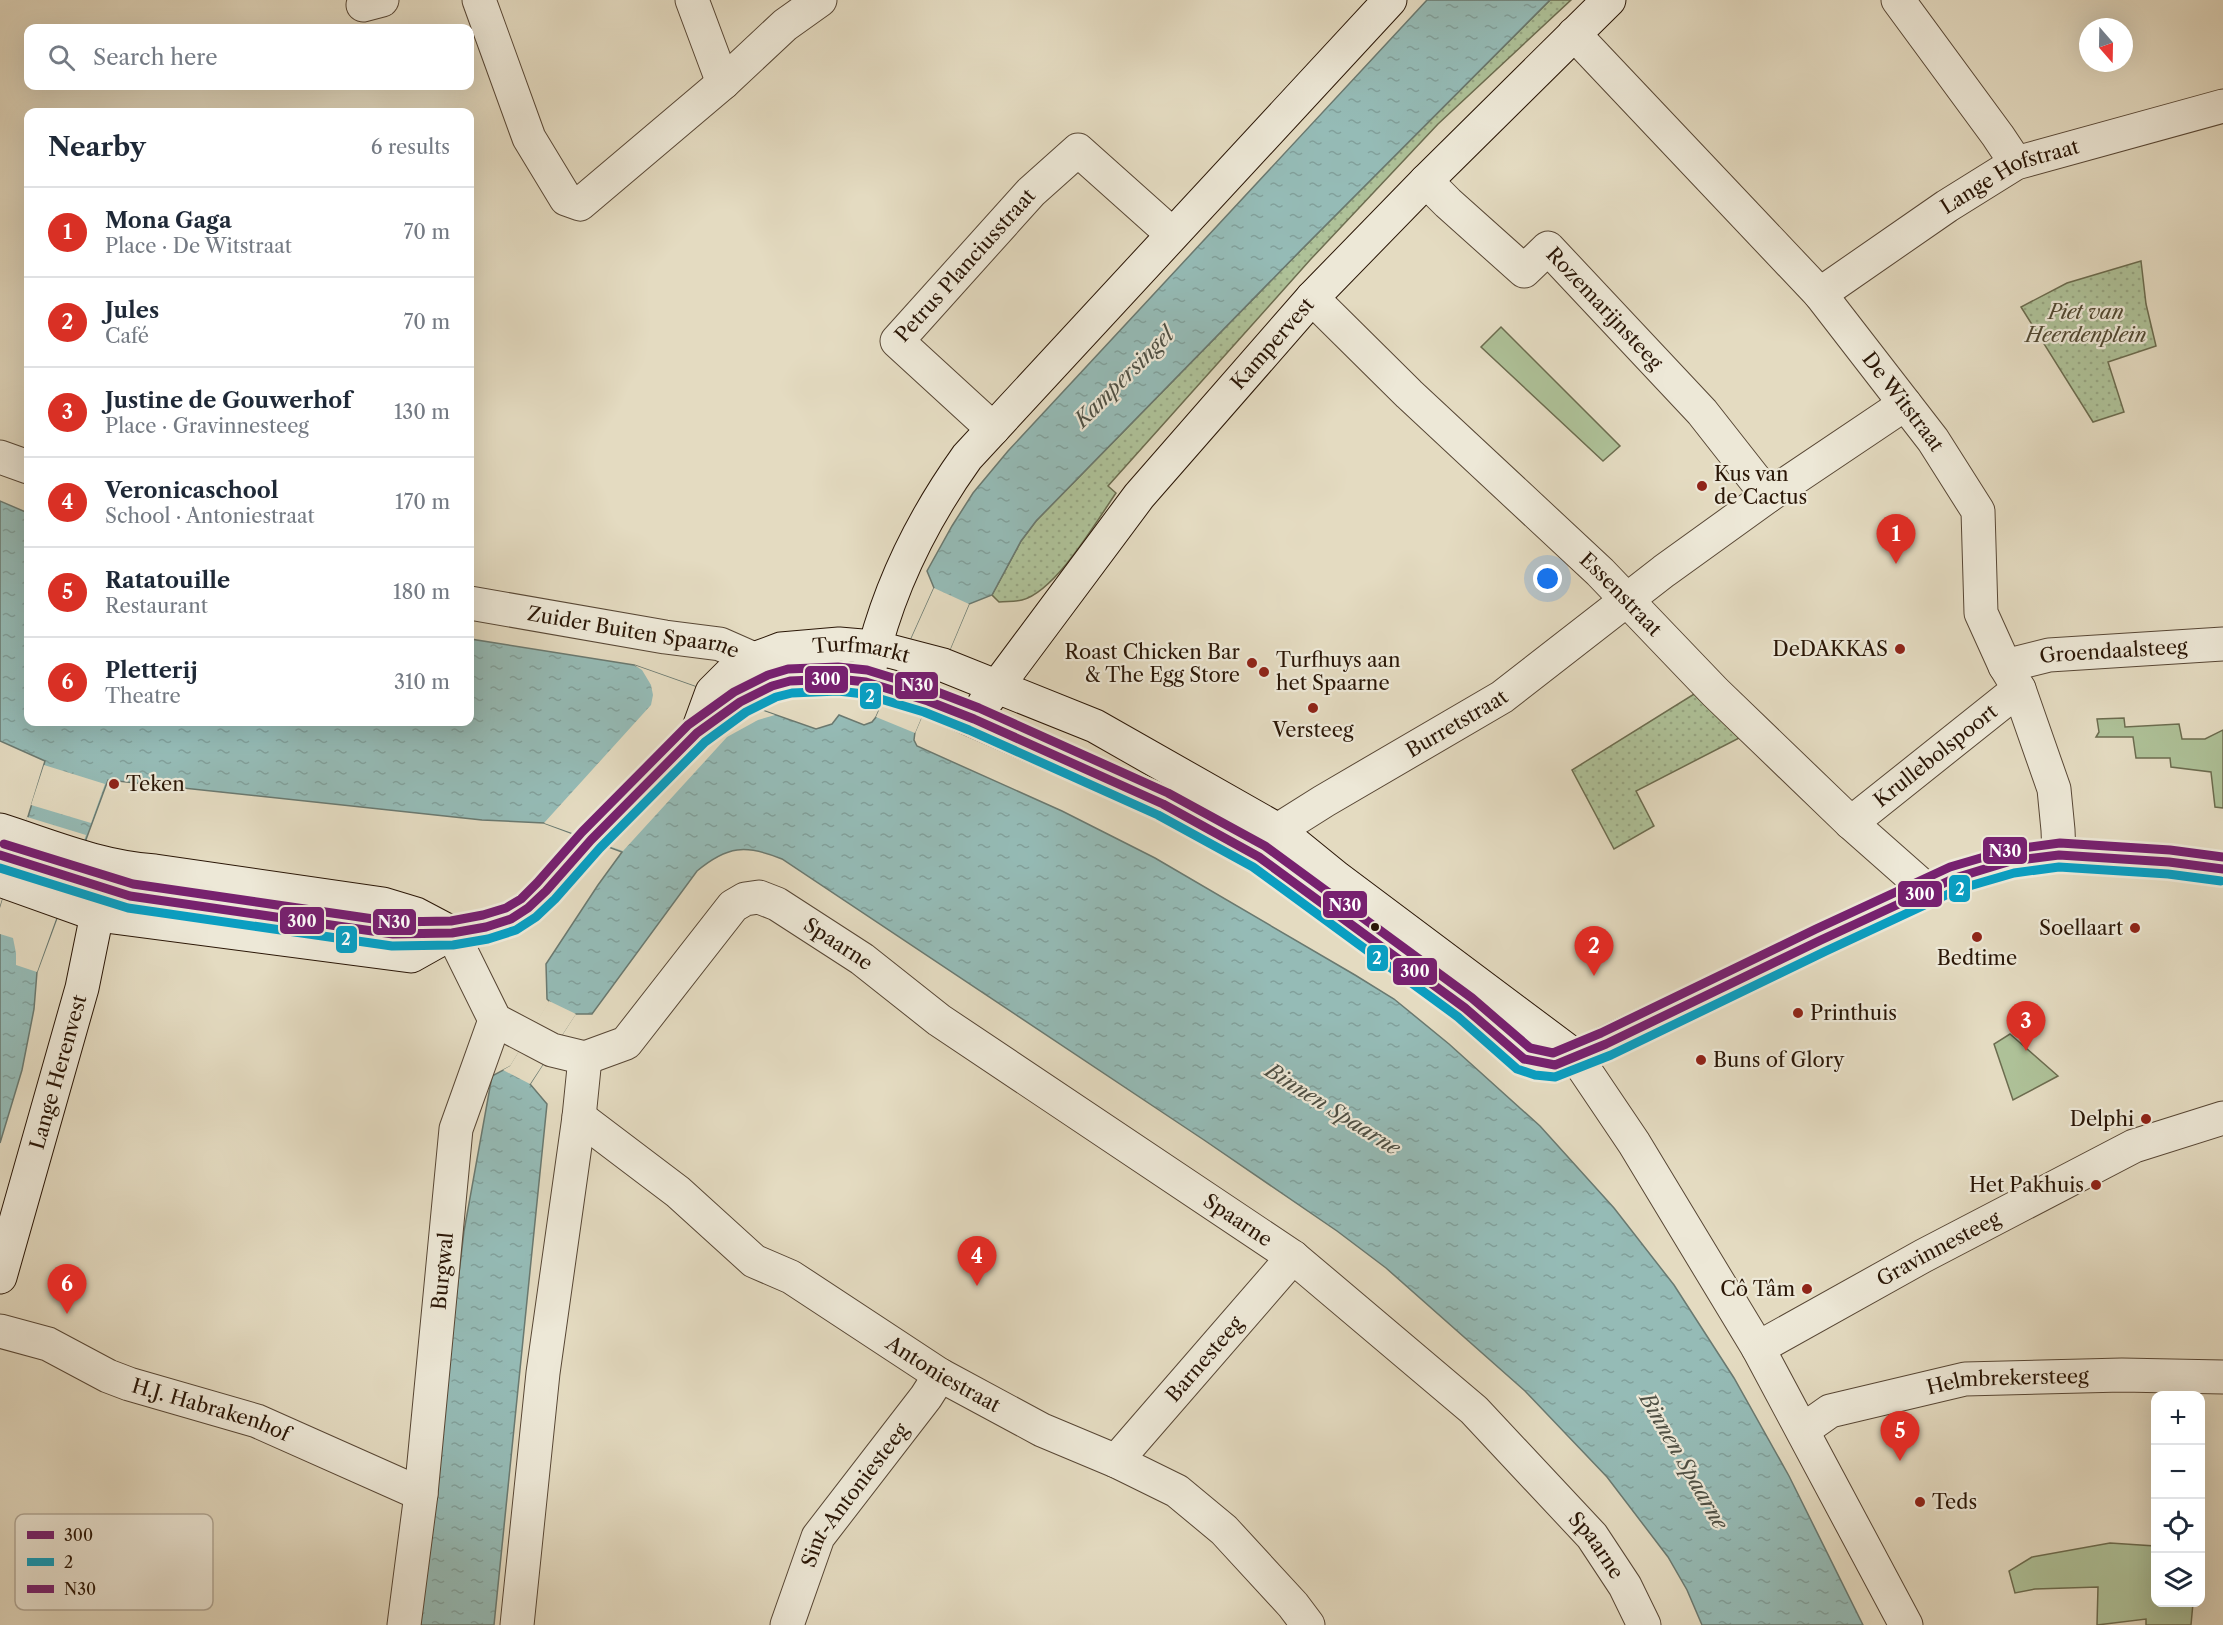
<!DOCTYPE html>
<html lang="en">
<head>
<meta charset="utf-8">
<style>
  body { margin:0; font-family:"Libre Caslon Text",serif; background:#f6f6f7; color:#1f2937 }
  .controls { position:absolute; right:18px; bottom:18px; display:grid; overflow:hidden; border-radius:12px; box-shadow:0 6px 24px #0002 }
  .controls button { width:54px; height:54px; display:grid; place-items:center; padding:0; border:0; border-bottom:2px solid #e0e1e3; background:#fff; color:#1f2937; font:30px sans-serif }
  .compass { position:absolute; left:2079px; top:18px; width:54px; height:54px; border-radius:50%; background:#fff; box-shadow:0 6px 24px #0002; rotate:160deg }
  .you { position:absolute; left:1548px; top:579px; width:21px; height:21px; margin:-15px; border:4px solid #fff; border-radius:50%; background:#1a73e8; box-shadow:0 0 0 9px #1a73e833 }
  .badge { display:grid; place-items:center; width:39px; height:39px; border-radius:50%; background:#d93025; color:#fff; font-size:20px; font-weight:700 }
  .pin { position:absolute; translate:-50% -50px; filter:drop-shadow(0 2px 3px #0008) }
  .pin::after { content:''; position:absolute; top:32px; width:21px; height:18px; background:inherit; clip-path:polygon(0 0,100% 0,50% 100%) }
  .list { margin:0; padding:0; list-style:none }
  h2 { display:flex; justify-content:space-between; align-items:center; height:78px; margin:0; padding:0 24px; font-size:26px }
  h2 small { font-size:20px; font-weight:400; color:#747a83 }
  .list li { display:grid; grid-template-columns:39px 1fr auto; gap:18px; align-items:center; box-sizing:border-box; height:90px; padding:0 24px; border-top:2px solid #e0e1e3 }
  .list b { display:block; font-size:22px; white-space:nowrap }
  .list p { margin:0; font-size:20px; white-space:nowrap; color:#747a83 }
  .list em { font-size:20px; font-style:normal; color:#747a83 }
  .icon { flex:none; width:33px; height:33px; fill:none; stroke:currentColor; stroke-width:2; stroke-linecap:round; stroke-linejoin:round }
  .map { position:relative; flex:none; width:2223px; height:1625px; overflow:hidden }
  .search { position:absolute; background:#fff; box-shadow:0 6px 24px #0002; left:24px; top:24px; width:450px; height:66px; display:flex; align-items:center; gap:15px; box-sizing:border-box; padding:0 21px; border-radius:12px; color:#747a83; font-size:22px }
  .panel { position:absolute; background:#fff; box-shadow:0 6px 24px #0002; left:24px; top:108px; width:450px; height:618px; border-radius:12px }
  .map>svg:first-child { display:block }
  .grass { fill:url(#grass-dots); stroke:#6c6c4f; stroke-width:1.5 }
  .garden { fill:#aec198; stroke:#6c6c4f; stroke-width:1.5 }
  .water { fill:url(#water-ripples); stroke:#6a7970; stroke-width:1.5 }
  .pier { fill:#e4dbc1 }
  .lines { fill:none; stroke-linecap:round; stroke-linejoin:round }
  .street-casing { stroke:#584735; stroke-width:35 }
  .secondary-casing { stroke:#2a1606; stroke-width:35 }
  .street { stroke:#ede8d7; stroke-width:33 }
  .secondary { stroke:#ede8d7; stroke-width:33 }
  .bus-1-casing { stroke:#ede8d7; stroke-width:14 }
  .bus-2-casing { stroke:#ede8d7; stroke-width:14 }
  .bus-3-casing { stroke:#ede8d7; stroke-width:14 }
  .bus-1 { stroke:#77216f; stroke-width:9 }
  .bus-2 { stroke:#0a9ec1; stroke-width:9 }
  .bus-3 { stroke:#77216f; stroke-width:9 }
  .poi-dot { fill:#8f2418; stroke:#ede8d7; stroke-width:2 }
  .bus-dot { fill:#2a1606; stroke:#ede8d7; stroke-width:2 }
  .labels { text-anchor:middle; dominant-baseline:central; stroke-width:4.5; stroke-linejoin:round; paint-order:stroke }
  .street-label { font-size:20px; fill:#2a1606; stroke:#ede8d7 }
  .park-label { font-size:20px; font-style:italic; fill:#524932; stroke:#ede8d7 }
  .poi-label { font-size:20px; fill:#2a1606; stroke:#ede8d7; text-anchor:start }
  .water-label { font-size:21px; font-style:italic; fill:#4f5044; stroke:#ede8d7 }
  .key { fill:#ede8d7; stroke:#b2a998; stroke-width:1.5 }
  .key-label { font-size:16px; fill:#2a1606 }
  .line-badge { stroke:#ede8d7; stroke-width:2 }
  .badge-label { font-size:16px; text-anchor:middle; font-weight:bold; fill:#fff }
</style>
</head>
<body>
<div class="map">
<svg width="2223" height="1625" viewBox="0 0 2223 1625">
  <defs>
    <pattern id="grass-dots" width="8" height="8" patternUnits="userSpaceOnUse" patternTransform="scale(1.5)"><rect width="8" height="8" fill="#aec198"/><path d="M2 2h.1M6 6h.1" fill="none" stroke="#96a582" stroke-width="1.8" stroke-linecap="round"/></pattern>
    <pattern id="water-ripples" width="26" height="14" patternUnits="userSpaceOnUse" patternTransform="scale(1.5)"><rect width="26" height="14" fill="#95bbb6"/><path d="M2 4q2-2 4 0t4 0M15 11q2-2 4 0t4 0" fill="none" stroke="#81a09b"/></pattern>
  </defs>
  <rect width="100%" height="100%" fill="#e4dbc1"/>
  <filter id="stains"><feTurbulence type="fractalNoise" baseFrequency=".00333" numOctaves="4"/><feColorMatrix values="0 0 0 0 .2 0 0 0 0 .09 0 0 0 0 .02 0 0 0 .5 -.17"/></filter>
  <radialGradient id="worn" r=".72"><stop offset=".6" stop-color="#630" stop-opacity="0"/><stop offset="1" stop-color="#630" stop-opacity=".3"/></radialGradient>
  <!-- grass -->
  <path class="grass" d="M1550,0H1571L1438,124L1310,260L1108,486L1116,493C1096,522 1056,591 1022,600C1015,602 1006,601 999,602L992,595L1021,541L1036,521L1301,250Z
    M2141,261L2146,304L2156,346L2108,362L2124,412L2093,422L2021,307L2067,283Z
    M1699,691L1743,736L1636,791L1654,826L1614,849L1572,770Z"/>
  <!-- garden -->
  <path class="garden" d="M1501,327L1620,446L1603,461L1481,347Z
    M2124,718L2125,727L2179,724L2182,739H2205L2223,730V808L2215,807L2211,772L2171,767L2170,758H2136L2133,737H2096L2099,732L2097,719Z
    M2010,1034L2058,1076L2013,1100L1994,1044Z
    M2110,1543L2155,1546L2156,1602L2193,1603L2191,1625H2146V1619L2097,1625L2098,1587L2035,1589L2015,1593L2009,1571L2032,1557Z"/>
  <!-- water -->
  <path class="water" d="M1427,0H1550L1301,250L1036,521L1021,541L992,595L969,604L915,732L914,740L917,746L1062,811L1155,858L1355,975L1394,999L1449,1044L1540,1126L1614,1208L1674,1285L1734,1378L1789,1476L1863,1625H1702L1687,1590L1668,1557L1607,1477L1525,1391L1386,1268L1337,1231L1204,1140L782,859C746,844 727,846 697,871L592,1014H575L530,1084L547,1104L494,1625H418L464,1231L492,1076L511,1066L550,1002L547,999L546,964L598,885L622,852L544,823L482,820L108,780L37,972L34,1009L22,1070L0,1143V908L45,761L0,741V501L28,513V722H470V639L634,665L816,729L832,724L839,715L864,725L872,722L876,717L934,588L927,571L952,526L973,493L1008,451Z"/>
  <!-- pier -->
  <path class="pier" d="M934,588L969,604L915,733L876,717Z
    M634,665L775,715L758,720L727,737L623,851L544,823L651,705L653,695L651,685L642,670Z
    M44,765L105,784L91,823L31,805Z
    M27,817L86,835L37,972L16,965V953L13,938L0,934V908Z
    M549,1001L576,1014L530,1084L503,1070L510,1066Z"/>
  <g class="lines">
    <!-- street casing -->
    <g class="street-casing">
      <g id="street">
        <path d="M479,0L529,138L566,199L580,204L723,83L785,25L820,0"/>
        <path d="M692,0L723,83"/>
        <path d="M1898,0L1998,136L2016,163"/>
        <path d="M363,5L382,0"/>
        <path id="s1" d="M1574,34L1820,294L1933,440L1978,511L1981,613L2005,666L2019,689L2054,789L2058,830L2059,855"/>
        <path id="s2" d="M1426,181L1448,203L1524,271L1548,248L1702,412L1768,496"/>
        <path id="s3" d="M1820,294L1947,206L2016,163L2223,106"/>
        <path id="s4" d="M1312,298L1409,394L1600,572L1715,692L1851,823L1928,891"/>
        <path id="s5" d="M993,429L897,341L1031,192L1078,150L1172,234"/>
        <path d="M0,457L28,467"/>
        <path id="s6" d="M470,603L665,637L720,644L754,659L775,672"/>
        <path id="s7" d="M2005,666L2049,655L2223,644"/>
        <path id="s8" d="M1851,823L2019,689"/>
        <path id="s9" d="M1278,830L1324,801L1502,697L1664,571L1768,496L1905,404"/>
        <path d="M452,933L495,1020L552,1050L585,1058"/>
        <path d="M1576,1057L1634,1143L1758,1348L1906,1625"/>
        <path id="s10" d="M585,1058L626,1043L733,906L745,899L759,897L777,904L862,959L939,1020L1293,1257L1474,1410L1592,1536L1625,1586L1644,1625"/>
        <path id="s11" d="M579,1117L678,1192L754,1261L791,1277L940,1375L1042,1430L1116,1461L1177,1491L1224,1530L1293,1605L1308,1625"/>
        <path id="s12" d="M0,1331L48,1344L108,1376L129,1384L257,1421L421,1494"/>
        <path id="s13" d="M1758,1348L1923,1256L2134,1146L2223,1118"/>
        <path id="s14" d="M1803,1430L1830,1411L1965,1379L2122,1375L2223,1377"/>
        <path id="s15" d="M1116,1461L1293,1257"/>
        <path id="s16" d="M404,1625L421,1494L456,1129L495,1020"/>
        <path d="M517,1625L543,1373L579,1117L585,1058"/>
        <path id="s17" d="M787,1625L818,1537L926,1397L940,1375"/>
      </g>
    </g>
    <!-- secondary casing -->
    <g class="secondary-casing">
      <g id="secondary">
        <path d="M870,667C887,591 922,520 967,457L1390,0"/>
        <path id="s18" d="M984,704L1139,496L1312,298L1426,181L1609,0"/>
        <path id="s19" d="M697,733L712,692L730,674L754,659L781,649L839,644L874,647L943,665L1095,726L1278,830L1337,878L1576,1057"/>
        <path d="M0,830C53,847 99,867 155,871L383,904L416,914L452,933"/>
        <path d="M0,880L98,915L411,956L452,933L486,927L511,919L528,908L546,891L591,840L697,733L740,702L772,686L790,681L838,679L866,682L936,704L1163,804L1259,857L1465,1008L1524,1059L1537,1063L1555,1065L1576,1057L1821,940L1955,878L2011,861L2059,855L2169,862L2223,869"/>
        <path id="s20" d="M0,1277L82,988L107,865"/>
      </g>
    </g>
    <!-- street -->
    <use href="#street" class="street"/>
    <!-- secondary -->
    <use href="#secondary" class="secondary"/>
    <!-- bus-1 casing -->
    <g class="bus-1-casing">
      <path id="bus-1" d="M0,855L130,896L393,934L452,933L486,927L511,919L528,908L546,891L591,840L697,733L740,702L772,686L790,681L838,679L866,682L928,701L974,719L1163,804L1259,857L1465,1008L1524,1059L1555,1065L1606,1044L1821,940L1955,878L2011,861L2059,855L2169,862L2223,869"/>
    </g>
    <!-- bus-2 casing -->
    <g class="bus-2-casing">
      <path id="bus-2" d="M0,868L128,908L392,946L453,945L488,939L516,930L536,917L555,899L600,848L705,742L746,712L776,697L792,693L838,691L864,694L924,712L969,730L1158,815L1253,867L1458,1017L1517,1069L1535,1075L1555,1077L1611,1055L1826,951L1959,889L2014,873L2059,867L2168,874L2221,881"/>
    </g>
    <!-- bus-3 casing -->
    <g class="bus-3-casing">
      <path id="bus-3" d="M4,844L133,884L394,922L451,921L483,915L506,908L521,899L537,883L582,832L688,725L734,692L768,675L788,669L838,667L867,670L932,690L979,708L1168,793L1265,846L1472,998L1530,1048L1553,1053L1601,1033L1816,929L1950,867L2008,850L2060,843L2170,850L2223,857"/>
    </g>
    <!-- bus-1 -->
    <use href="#bus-1" class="bus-1"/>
    <!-- bus-2 -->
    <use href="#bus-2" class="bus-2"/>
    <!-- bus-3 -->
    <use href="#bus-3" class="bus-3"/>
  </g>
  <!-- markers -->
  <g class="poi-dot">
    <circle cx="1702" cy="486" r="6"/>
    <circle cx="1900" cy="649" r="6"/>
    <circle cx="1252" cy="663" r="6"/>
    <circle cx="1264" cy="672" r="6"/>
    <circle cx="1313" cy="708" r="6"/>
    <circle cx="114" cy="784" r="6"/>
    <circle cx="2135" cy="928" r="6"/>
    <circle cx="1977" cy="937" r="6"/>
    <circle cx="1798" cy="1013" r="6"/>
    <circle cx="1701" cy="1060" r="6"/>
    <circle cx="2146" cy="1119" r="6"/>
    <circle cx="2096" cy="1185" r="6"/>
    <circle cx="1807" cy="1289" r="6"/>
    <circle cx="1920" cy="1502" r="6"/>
  </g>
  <circle class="bus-dot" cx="1375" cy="927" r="5"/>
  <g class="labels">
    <!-- street labels -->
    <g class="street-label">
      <text stroke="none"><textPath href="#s3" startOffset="225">Lange Hofstraat</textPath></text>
      <text stroke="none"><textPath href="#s5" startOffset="232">Petrus Planciusstraat</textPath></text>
      <text stroke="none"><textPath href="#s2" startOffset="249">Rozemarijnsteeg</textPath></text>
      <text stroke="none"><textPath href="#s18" startOffset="462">Kampervest</textPath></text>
      <text stroke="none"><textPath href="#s1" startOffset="494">De Witstraat</textPath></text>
      <text stroke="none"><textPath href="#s4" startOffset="428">Essenstraat</textPath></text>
      <text stroke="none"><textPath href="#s6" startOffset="166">Zuider Buiten Spaarne</textPath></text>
      <text stroke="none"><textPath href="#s19" startOffset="207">Turfmarkt</textPath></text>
      <text stroke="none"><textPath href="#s7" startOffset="110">Groendaalsteeg</textPath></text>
      <text stroke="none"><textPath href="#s9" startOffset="208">Burretstraat</textPath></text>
      <text stroke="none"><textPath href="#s8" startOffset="108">Krullebolspoort</textPath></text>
      <text stroke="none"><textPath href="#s10" startOffset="338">Spaarne</textPath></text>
      <text stroke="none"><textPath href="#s20" startOffset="213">Lange Herenvest</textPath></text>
      <text stroke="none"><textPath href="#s10" startOffset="824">Spaarne</textPath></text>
      <text stroke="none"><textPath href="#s13" startOffset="206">Gravinnesteeg</textPath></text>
      <text stroke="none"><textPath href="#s16" startOffset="356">Burgwal</textPath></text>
      <text stroke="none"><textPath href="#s15" startOffset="135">Barnesteeg</textPath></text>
      <text stroke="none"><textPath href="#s11" startOffset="448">Antoniestraat</textPath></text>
      <text stroke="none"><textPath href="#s14" startOffset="214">Helmbrekersteeg</textPath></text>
      <text stroke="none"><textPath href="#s12" startOffset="226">H.J. Habrakenhof</textPath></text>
      <text stroke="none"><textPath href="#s17" startOffset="148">Sint-Antoniesteeg</textPath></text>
      <text stroke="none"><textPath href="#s10" startOffset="1310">Spaarne</textPath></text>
    </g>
    <!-- park labels -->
    <g class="park-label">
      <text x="2086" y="312">Piet van<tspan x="2086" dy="23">Heerdenplein</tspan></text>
    </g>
    <!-- poi labels -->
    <g class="poi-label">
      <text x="1714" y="474">Kus van<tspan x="1714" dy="23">de Cactus</tspan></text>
      <text x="1888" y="649" text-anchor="end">DeDAKKAS</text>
      <text x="1240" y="652" text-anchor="end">Roast Chicken Bar<tspan x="1240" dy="23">&amp; The Egg Store</tspan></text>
      <text x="1276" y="660">Turfhuys aan<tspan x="1276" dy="23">het Spaarne</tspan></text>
      <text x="1313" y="730" text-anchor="middle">Versteeg</text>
      <text x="126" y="784">Teken</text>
      <text x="2123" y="928" text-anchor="end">Soellaart</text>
      <text x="1977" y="958" text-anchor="middle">Bedtime</text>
      <text x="1810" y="1013">Printhuis</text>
      <text x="1713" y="1060">Buns of Glory</text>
      <text x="2134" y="1119" text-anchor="end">Delphi</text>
      <text x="2084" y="1185" text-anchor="end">Het Pakhuis</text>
      <text x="1795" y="1289" text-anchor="end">Cô Tâm</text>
      <text x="1932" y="1502">Teds</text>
    </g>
    <!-- water labels -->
    <g class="water-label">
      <text transform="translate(1124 377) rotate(-45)">Kampersingel</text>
      <text transform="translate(1333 1109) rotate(32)">Binnen Spaarne</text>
      <text transform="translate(1684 1461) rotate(60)">Binnen Spaarne</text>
    </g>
  </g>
  <!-- legend -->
  <rect x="15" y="1514" width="198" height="96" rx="9" class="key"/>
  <rect x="27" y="1531" width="27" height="8" fill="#77216f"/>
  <rect x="27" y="1558" width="27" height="8" fill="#0a9ec1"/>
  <rect x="27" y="1585" width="27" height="8" fill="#77216f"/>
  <g class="key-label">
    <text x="64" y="1541">300</text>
    <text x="64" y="1568">2</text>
    <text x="64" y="1595">N30</text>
  </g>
  <g class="line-badge">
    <rect x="804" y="665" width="45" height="29" rx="6" fill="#77216f"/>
    <rect x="894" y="671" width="45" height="29" rx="6" fill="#77216f"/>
    <rect x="859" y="682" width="23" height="28" rx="6" fill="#0a9ec1"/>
    <rect x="1982" y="836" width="46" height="29" rx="6" fill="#77216f"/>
    <rect x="1948" y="874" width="23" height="29" rx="6" fill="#0a9ec1"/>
    <rect x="1897" y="880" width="46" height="28" rx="6" fill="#77216f"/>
    <rect x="1322" y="890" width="46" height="29" rx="6" fill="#77216f"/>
    <rect x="279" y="906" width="46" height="29" rx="6" fill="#77216f"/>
    <rect x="372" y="908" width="45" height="28" rx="6" fill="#77216f"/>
    <rect x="335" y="925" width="23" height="29" rx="6" fill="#0a9ec1"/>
    <rect x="1366" y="944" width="23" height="28" rx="6" fill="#0a9ec1"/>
    <rect x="1392" y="957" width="46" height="29" rx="6" fill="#77216f"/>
  </g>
  <g class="badge-label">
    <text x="826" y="685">300</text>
    <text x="917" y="691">N30</text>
    <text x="870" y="702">2</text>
    <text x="2005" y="857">N30</text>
    <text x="1960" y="895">2</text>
    <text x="1920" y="900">300</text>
    <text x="1345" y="911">N30</text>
    <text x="302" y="927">300</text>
    <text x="394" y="928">N30</text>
    <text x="346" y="945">2</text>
    <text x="1377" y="964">2</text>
    <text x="1415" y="977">300</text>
  </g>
  <rect width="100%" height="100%" filter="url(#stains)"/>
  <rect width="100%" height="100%" fill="url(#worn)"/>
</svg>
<div class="controls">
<button>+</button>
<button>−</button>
<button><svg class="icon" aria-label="locate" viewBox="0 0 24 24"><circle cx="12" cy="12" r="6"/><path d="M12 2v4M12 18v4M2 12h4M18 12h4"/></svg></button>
<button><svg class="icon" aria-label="layers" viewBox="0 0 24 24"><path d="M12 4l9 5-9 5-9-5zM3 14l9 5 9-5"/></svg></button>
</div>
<svg class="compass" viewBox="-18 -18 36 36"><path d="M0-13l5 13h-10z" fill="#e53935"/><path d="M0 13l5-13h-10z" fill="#747a83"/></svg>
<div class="you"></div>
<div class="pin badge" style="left:1896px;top:564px">1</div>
<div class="pin badge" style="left:1594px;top:976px">2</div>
<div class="pin badge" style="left:2026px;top:1051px">3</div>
<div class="pin badge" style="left:977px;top:1286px">4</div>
<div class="pin badge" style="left:1900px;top:1461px">5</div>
<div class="pin badge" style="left:67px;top:1314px">6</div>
<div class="search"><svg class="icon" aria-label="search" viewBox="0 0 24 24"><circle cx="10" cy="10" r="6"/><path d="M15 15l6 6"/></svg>Search here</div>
<section class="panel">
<h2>Nearby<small>6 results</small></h2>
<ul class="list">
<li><span class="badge">1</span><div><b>Mona Gaga</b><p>Place · De Witstraat</p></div><em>70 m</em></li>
<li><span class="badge">2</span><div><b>Jules</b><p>Café</p></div><em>70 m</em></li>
<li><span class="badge">3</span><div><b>Justine de Gouwerhof</b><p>Place · Gravinnesteeg</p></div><em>130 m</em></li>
<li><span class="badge">4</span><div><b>Veronicaschool</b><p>School · Antoniestraat</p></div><em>170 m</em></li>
<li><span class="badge">5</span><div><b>Ratatouille</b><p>Restaurant</p></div><em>180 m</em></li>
<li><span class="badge">6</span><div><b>Pletterij</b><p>Theatre</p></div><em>310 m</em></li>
</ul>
</section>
</div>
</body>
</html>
